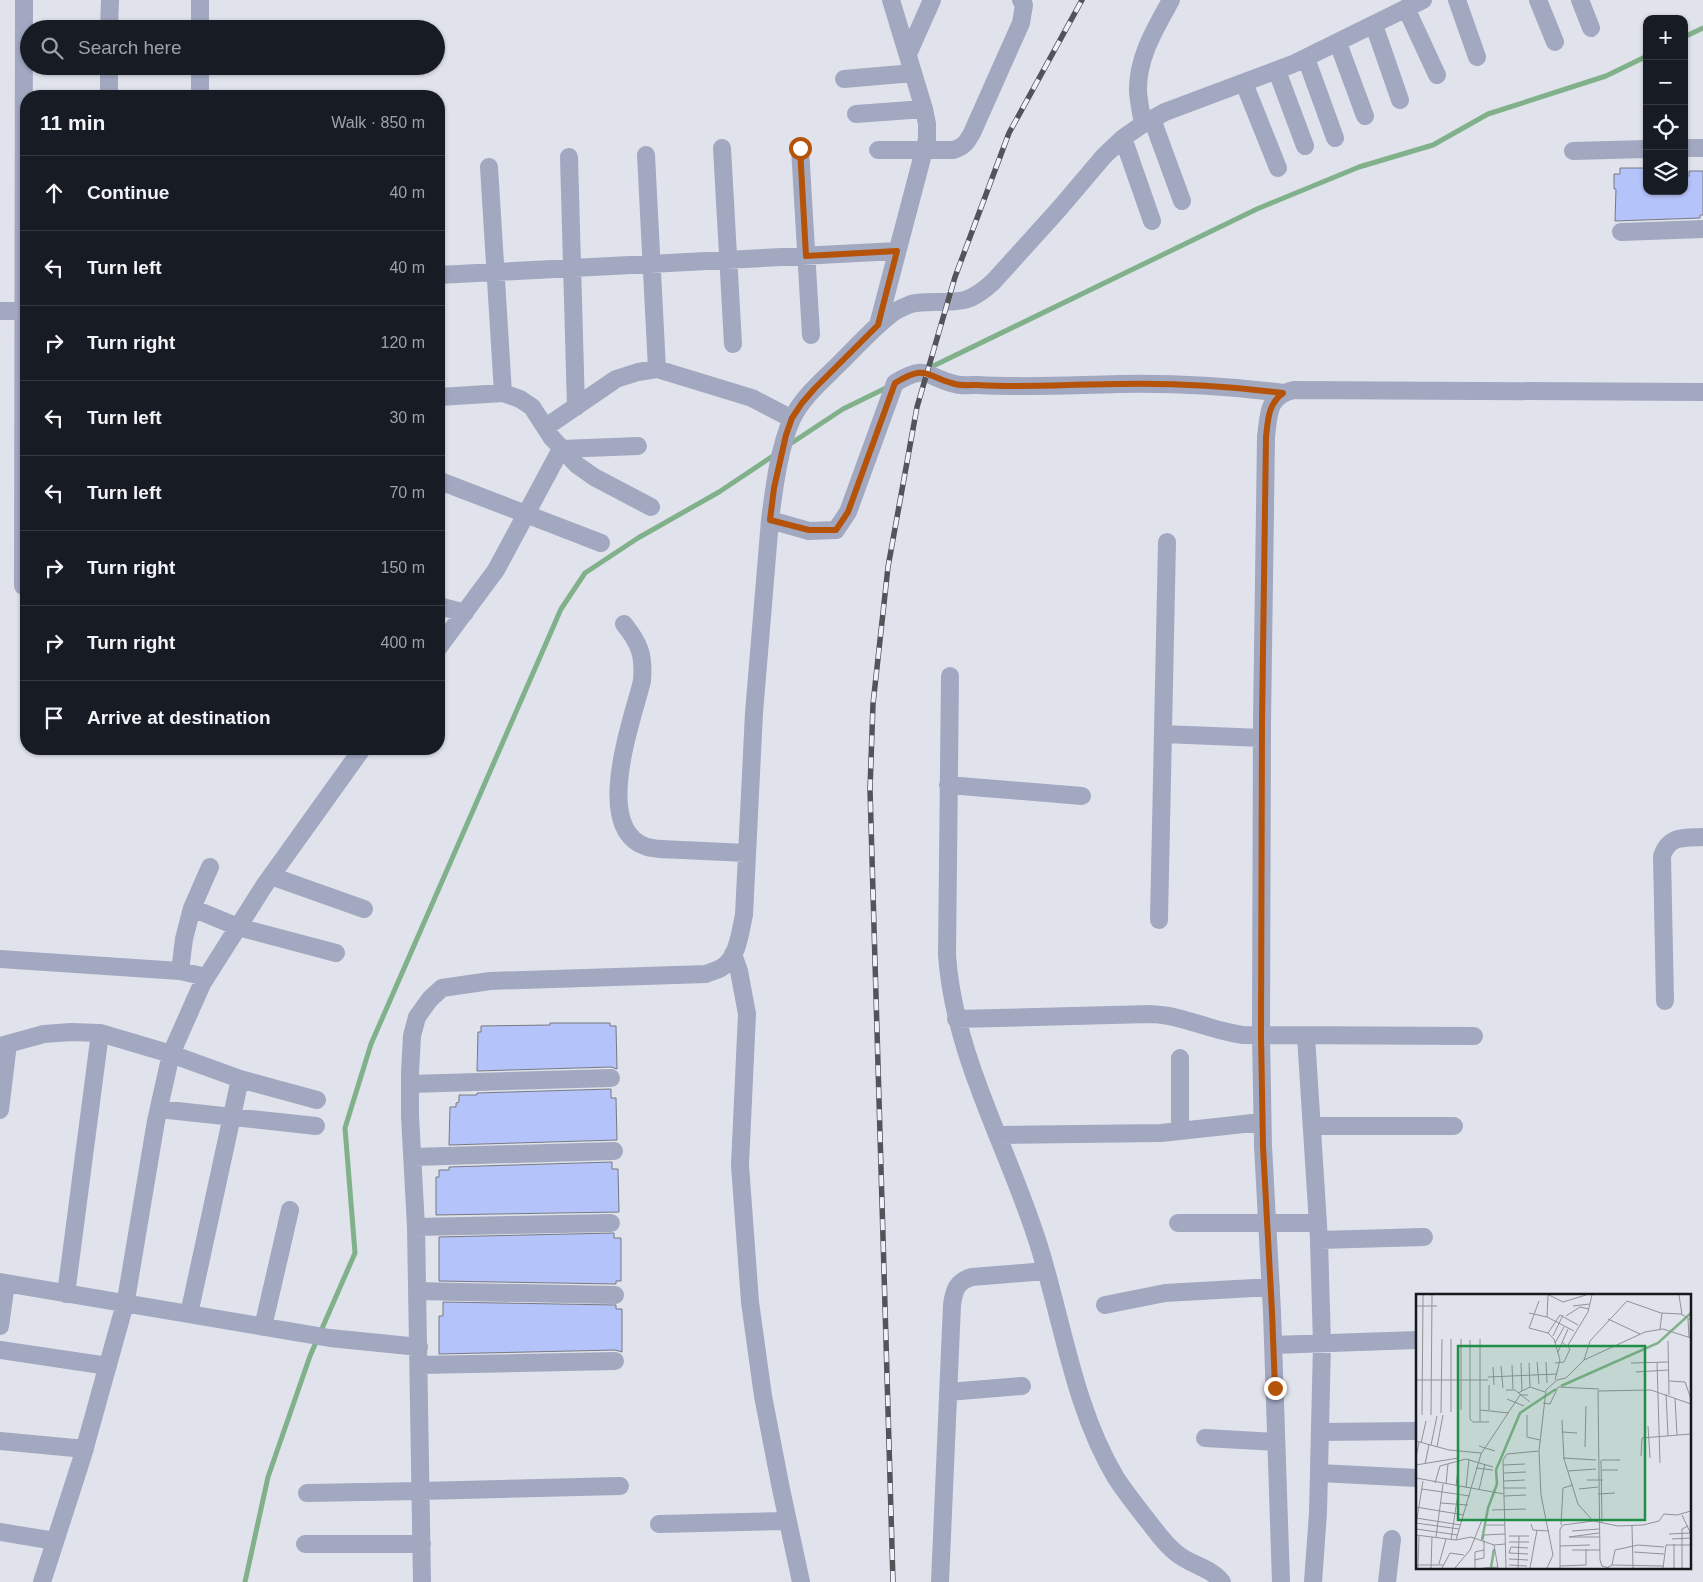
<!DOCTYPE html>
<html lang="en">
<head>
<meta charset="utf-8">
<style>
  body { margin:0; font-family:Helvetica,sans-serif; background:#20242c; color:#f1f3f6 }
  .controls { position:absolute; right:15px; top:15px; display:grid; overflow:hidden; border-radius:10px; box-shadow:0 1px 4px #0004 }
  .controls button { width:45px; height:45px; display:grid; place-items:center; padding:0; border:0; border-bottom:1px solid #363941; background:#171b24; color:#f1f3f6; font:25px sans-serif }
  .stop { position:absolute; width:15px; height:15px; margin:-11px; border:4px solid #b45309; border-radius:50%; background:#fff }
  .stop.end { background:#b45309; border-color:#fff; box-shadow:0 1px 5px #0008 }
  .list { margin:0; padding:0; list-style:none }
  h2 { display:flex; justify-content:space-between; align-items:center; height:65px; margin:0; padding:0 20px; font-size:21px }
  h2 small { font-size:16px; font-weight:400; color:#9ea1a6 }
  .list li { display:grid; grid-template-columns:32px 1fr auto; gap:15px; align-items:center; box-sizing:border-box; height:75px; padding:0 20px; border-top:1px solid #363941 }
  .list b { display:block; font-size:19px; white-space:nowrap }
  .list em { font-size:16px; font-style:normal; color:#9ea1a6 }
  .icon { flex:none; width:28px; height:28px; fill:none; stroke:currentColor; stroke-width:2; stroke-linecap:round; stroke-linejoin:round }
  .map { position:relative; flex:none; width:1703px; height:1582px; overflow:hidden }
  .search { position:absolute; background:#171b24; box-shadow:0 1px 4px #0004; left:20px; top:20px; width:425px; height:55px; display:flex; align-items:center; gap:12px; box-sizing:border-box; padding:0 18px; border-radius:28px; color:#9ea1a6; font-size:19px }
  .panel { position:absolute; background:#171b24; box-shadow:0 1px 4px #0004; left:20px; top:90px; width:425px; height:665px; border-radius:20px }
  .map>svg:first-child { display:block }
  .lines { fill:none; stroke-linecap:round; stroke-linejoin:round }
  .stream { stroke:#81b18a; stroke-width:5 }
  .building { fill:#b4c3f9; stroke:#777981 }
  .minor { stroke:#a1a8c0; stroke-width:18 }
  .rail-casing { stroke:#535459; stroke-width:5.5 }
  .rail { stroke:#eef1f9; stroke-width:4; stroke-dasharray:11; stroke-linecap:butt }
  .route { stroke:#b45309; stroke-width:6 }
  .inset-river { fill:none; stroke:#81b18a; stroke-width:2.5 }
  .inset-road { fill:none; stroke:#909298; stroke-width:1 }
  .view { fill:#208e46; fill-opacity:0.15; stroke:#208e46; stroke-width:2.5 }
  .inset-edge { fill:none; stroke:#17181b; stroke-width:2.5 }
</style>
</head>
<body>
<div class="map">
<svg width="1703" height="1582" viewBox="0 0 1703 1582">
  <rect width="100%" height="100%" fill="#e1e3ec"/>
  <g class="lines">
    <!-- stream -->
    <path class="stream" d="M1684,37L1703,28
      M927,369L1257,209L1359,167L1433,145L1488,114L1606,76L1647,56
      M787,446L843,409L888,387
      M245,1582L268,1477L310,1356L355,1253L345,1128L371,1044L561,609L585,573L638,538L719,492L776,454"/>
  </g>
  <!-- building -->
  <path class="building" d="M1620,168H1647V191H1684V177L1689,176V171H1703V215H1700V218L1615,221L1616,189H1614V174H1620Z
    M550,1023H610V1026H616L617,1069L611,1067L477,1071L478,1032H481V1026L550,1025Z
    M611,1089V1098H616L617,1140L449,1145L450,1107H456V1103L459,1102V1095H477V1093Z
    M612,1162V1169H618L619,1212L436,1215V1177H439V1170H449V1167Z
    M614,1233V1238H621V1281H616V1284L439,1281V1237Z
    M443,1302L616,1305V1309H622V1352L615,1350L439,1354V1316H443Z"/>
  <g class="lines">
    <!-- minor -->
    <path class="minor" d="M1457,0L1477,57
      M1538,0L1555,42
      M1580,0L1591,28
      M1406,8L1437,75
      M1374,25L1400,100
      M109,29L110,0
      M200,29V0
      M1338,43L1365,116
      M908,54L932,0
      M1306,58L1335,138
      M1277,71L1305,146
      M844,79L913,73
      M1244,83L1278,168
      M109,96V66
      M200,96V66
      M856,114L924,109
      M1152,119L1182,201
      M1143,124C1141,113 1139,103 1138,92C1137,58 1155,29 1171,0
      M1123,138L1152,221
      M722,148L733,344
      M800,148L811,335
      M1684,148H1703
      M878,150H953C964,147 967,142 972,133L1021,23L1024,5L1021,0
      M1573,151L1647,149
      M646,155L657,369
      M569,157L576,407
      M489,167L503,393
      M1621,232L1703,229
      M439,275L897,251
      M0,311H26
      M878,325L927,139V124L924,109L891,0
      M439,397L503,393L520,399L532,407L552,438L577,465L594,477L651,507
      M546,427L616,379L638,372L657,369L752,398L792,419
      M440,481L601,543
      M770,520L809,531L836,530L848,512L895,383C928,363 925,377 955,384C962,386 971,385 978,385C1025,388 1072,385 1119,384C1174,383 1228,386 1283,393
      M23,586L24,0
      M439,606L465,613
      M624,624C640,644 644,655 642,681C633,719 591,829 647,847C658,850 670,849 682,850C703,851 725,852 747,853
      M439,647L496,570L561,449L638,446
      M950,676L947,955C954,1057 1009,1149 1039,1246C1063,1323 1074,1408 1116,1478C1126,1493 1137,1507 1148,1521C1156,1531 1164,1543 1175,1552C1189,1565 1211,1567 1222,1582
      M1163,734L1262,738
      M948,785L1082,796
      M271,876L364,909
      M192,908L238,927L336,953
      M1159,920L1167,542
      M733,954L739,971L747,1014L740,1165L750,1302L763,1396L781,1489L801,1582
      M0,959L180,971L206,977
      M180,971L184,939L192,908L210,867
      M1665,1001L1662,856C1669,835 1684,838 1703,837
      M956,1019L1150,1014C1183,1015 1211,1031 1243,1035L1474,1036
      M1306,1036L1319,1240L1322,1344L1318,1513L1313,1582
      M0,1046L44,1034L71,1032L100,1033L171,1054L240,1079L317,1100
      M1180,1058V1131
      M410,1084L611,1078
      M159,1109L316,1126
      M0,1110L8,1044
      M1312,1126H1454
      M998,1135L1161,1133L1262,1122
      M413,1157L614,1151
      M1178,1223H1318
      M416,1227L611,1223
      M1319,1240L1424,1237
      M0,1282L330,1338L419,1347
      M417,1291L615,1295
      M66,1294L100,1033
      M1105,1305L1165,1293L1271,1287
      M189,1314L240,1079
      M0,1326L6,1283
      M263,1327L290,1210
      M1273,1345L1417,1340
      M0,1350L108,1366
      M419,1365L615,1361
      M948,1392L1022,1386
      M1320,1432L1414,1431
      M1205,1438L1276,1442
      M0,1441L85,1449
      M1319,1473L1417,1478
      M307,1493L421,1491L620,1486
      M659,1524L787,1521
      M0,1532L55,1541
      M305,1544H422
      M42,1582L82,1458L126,1300L156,1121L171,1054L202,984L264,886L362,749
      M422,1582L416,1227L410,1116V1073L412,1036L417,1017L430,999L442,988L490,981L706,974C710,972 716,971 721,968C738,959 740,932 744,915L754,713L770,520C774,489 779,447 792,419C802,397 824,379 841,362C858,345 875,326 894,312C899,309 906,306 911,304C919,302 927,302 934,302C963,302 971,302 993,282L1059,209L1104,156L1123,138L1143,124L1165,112L1293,64L1423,0
      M940,1582L952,1305C954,1290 957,1281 972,1277L1046,1271
      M1281,1582L1272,1312L1263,1146L1261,1035L1262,723L1266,437C1269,414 1267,396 1294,390L1703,392
      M1387,1582L1392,1539"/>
    <!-- rail casing -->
    <g class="rail-casing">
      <path id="rail" d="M893,1582L870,789L873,704L888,567L917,407L955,277L1009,133L1082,0"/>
    </g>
    <!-- rail -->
    <use href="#rail" class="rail"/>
  </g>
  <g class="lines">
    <!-- route -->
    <path class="route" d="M800,148L806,256L897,251L878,325L815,388L802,403L792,418L786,435L774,488L770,520L809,530H836L848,512L895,383C928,363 925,377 955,384C962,386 971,385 978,385C1025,388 1072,384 1119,384C1174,383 1228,386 1283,393C1268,404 1268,420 1266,437L1262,723L1261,1035L1263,1146L1272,1312L1275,1388"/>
  </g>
  <!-- overview -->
  <g transform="translate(1416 1294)">
    <rect width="275" height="275" fill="#e1e3ec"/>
    <path class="inset-river" d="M145,92L242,49L275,19M66,246L72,214L81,190L80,176L104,119L140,95M75,274L78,255"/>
    <path class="inset-road" d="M133,1L147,8L170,1M263,1L266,21M123,7L113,34L132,39L138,45L144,66L139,86M0,12H21M157,12L174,10M113,19L131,23L158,37M150,22L164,13L173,15M131,23L132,1M192,25L224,40M272,25L273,43M244,35L246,19M132,39L144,21L162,31M137,42L147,21M35,45V118M54,46V125L57,128H73M252,47L253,101M139,49L148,33M152,51L172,18L176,1M142,58L152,35M168,66L174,47L211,7L245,19L265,20L275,26M121,68L123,90M130,68L131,89M241,68L244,169M105,69L106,97M113,69L114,93M139,69L148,68L154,55L146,48M215,69L252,68M96,71L97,95M85,72L87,94M77,73L78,91M220,78L252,76M72,83L141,80M0,86H72M253,87L269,88L275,105M73,91V116M90,96H99L114,108M102,99L114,93L129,98M250,100L252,142M259,104L261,141M91,105L108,112M127,109L134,110L142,93L183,95M45,116V45M64,116L93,119M25,119L26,45M6,121L7,1M15,121L16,1M111,121V143L124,146M146,126L148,165L162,210L177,227M64,128V45M232,132L234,164M146,138L161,139M0,147L33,156L65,159M5,149L10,127M15,151L21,122M63,152L79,157M21,153L27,121M169,153L170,112M123,157L125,201L137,261L131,274M225,162L226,144L275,140M0,164L3,148M147,164L180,166M185,166L186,229M186,166H204M9,170L13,151M0,171L42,164M87,171L109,170M60,174L77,176M186,176H202M152,177L180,175M88,179L110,178M0,184L88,200M171,186H187M88,187L109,186M19,189L24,172L50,165L77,173M30,190L32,170M40,192L43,167M50,194L53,165M88,194H110M6,195L54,202M163,195L182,193M63,196L69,170M182,200L199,199M88,202L110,201M25,209L52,211M0,213L48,221M76,216L110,215M266,221L275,240M0,224L45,231M0,229L43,235M115,230L117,236L133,237M0,231L7,187M70,231H89M145,231L147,194L157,191M216,232L217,274M0,235L42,241M156,237L183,235M183,239L153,243H183M253,240L275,239M0,241L40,246L55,243L78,251L89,250M93,242H113M20,243L27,190M67,245L68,241L89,240M256,245L275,244M35,246L43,193M40,246L65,160L104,101H112M93,248H113M78,251L82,274M144,252L174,251M156,256H184M218,258L248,260M93,259L95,253L112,254M93,259L112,260M93,265L112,266M58,266L68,264V246M23,270L30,245M0,271H27M93,271L111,272M196,271L199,256L222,251L248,253M144,272L170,271V255M192,273L196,271L247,272M2,274L3,242M15,274L16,243M26,274L34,259L48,261M39,274L54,256L66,226M59,274V258L68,256M67,274L82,273M90,274L87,166L91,160L123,157L130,96L141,86L150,84L168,66L229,38L247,35L275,44M102,274L103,242M114,274L121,236M144,274V235L147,231L177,227L202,232L227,231L243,227L248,220L261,221L275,217M193,274L186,272L184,266L182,97L235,96L275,110M247,274L250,251H275M258,274V250M266,274V235L272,232"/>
    <path class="view" d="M42,52H229V226H42Z"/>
    <rect width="275" height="275" class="inset-edge"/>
  </g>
</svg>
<div class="controls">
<button>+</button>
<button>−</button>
<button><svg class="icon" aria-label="locate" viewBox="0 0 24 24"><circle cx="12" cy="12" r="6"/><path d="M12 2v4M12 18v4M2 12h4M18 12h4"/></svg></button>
<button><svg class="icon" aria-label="layers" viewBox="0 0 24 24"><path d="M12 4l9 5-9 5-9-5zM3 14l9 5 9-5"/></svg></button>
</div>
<div class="stop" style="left:800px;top:148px"></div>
<div class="stop end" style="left:1275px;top:1388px"></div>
<div class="search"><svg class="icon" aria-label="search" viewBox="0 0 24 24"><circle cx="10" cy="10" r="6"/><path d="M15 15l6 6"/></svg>Search here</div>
<section class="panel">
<h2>11 min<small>Walk · 850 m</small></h2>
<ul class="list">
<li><svg class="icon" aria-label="ahead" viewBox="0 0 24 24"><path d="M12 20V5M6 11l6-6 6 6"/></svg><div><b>Continue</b></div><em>40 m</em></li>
<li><svg class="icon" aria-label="left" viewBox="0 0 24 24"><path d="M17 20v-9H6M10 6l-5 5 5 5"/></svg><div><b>Turn left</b></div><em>40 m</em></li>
<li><svg class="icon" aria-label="right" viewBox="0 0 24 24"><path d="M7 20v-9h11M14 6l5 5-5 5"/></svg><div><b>Turn right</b></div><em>120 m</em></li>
<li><svg class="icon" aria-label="left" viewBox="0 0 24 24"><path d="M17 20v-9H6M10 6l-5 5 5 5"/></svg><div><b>Turn left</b></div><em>30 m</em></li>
<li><svg class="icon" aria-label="left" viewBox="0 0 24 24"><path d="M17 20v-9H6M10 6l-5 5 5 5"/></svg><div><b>Turn left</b></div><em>70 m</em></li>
<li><svg class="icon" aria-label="right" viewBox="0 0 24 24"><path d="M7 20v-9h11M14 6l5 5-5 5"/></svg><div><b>Turn right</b></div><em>150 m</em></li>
<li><svg class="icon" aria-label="right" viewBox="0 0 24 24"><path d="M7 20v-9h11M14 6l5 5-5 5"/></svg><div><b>Turn right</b></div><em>400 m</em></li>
<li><svg class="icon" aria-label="arrive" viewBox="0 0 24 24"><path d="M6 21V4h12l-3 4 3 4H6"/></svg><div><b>Arrive at destination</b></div></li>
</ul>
</section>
</div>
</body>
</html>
